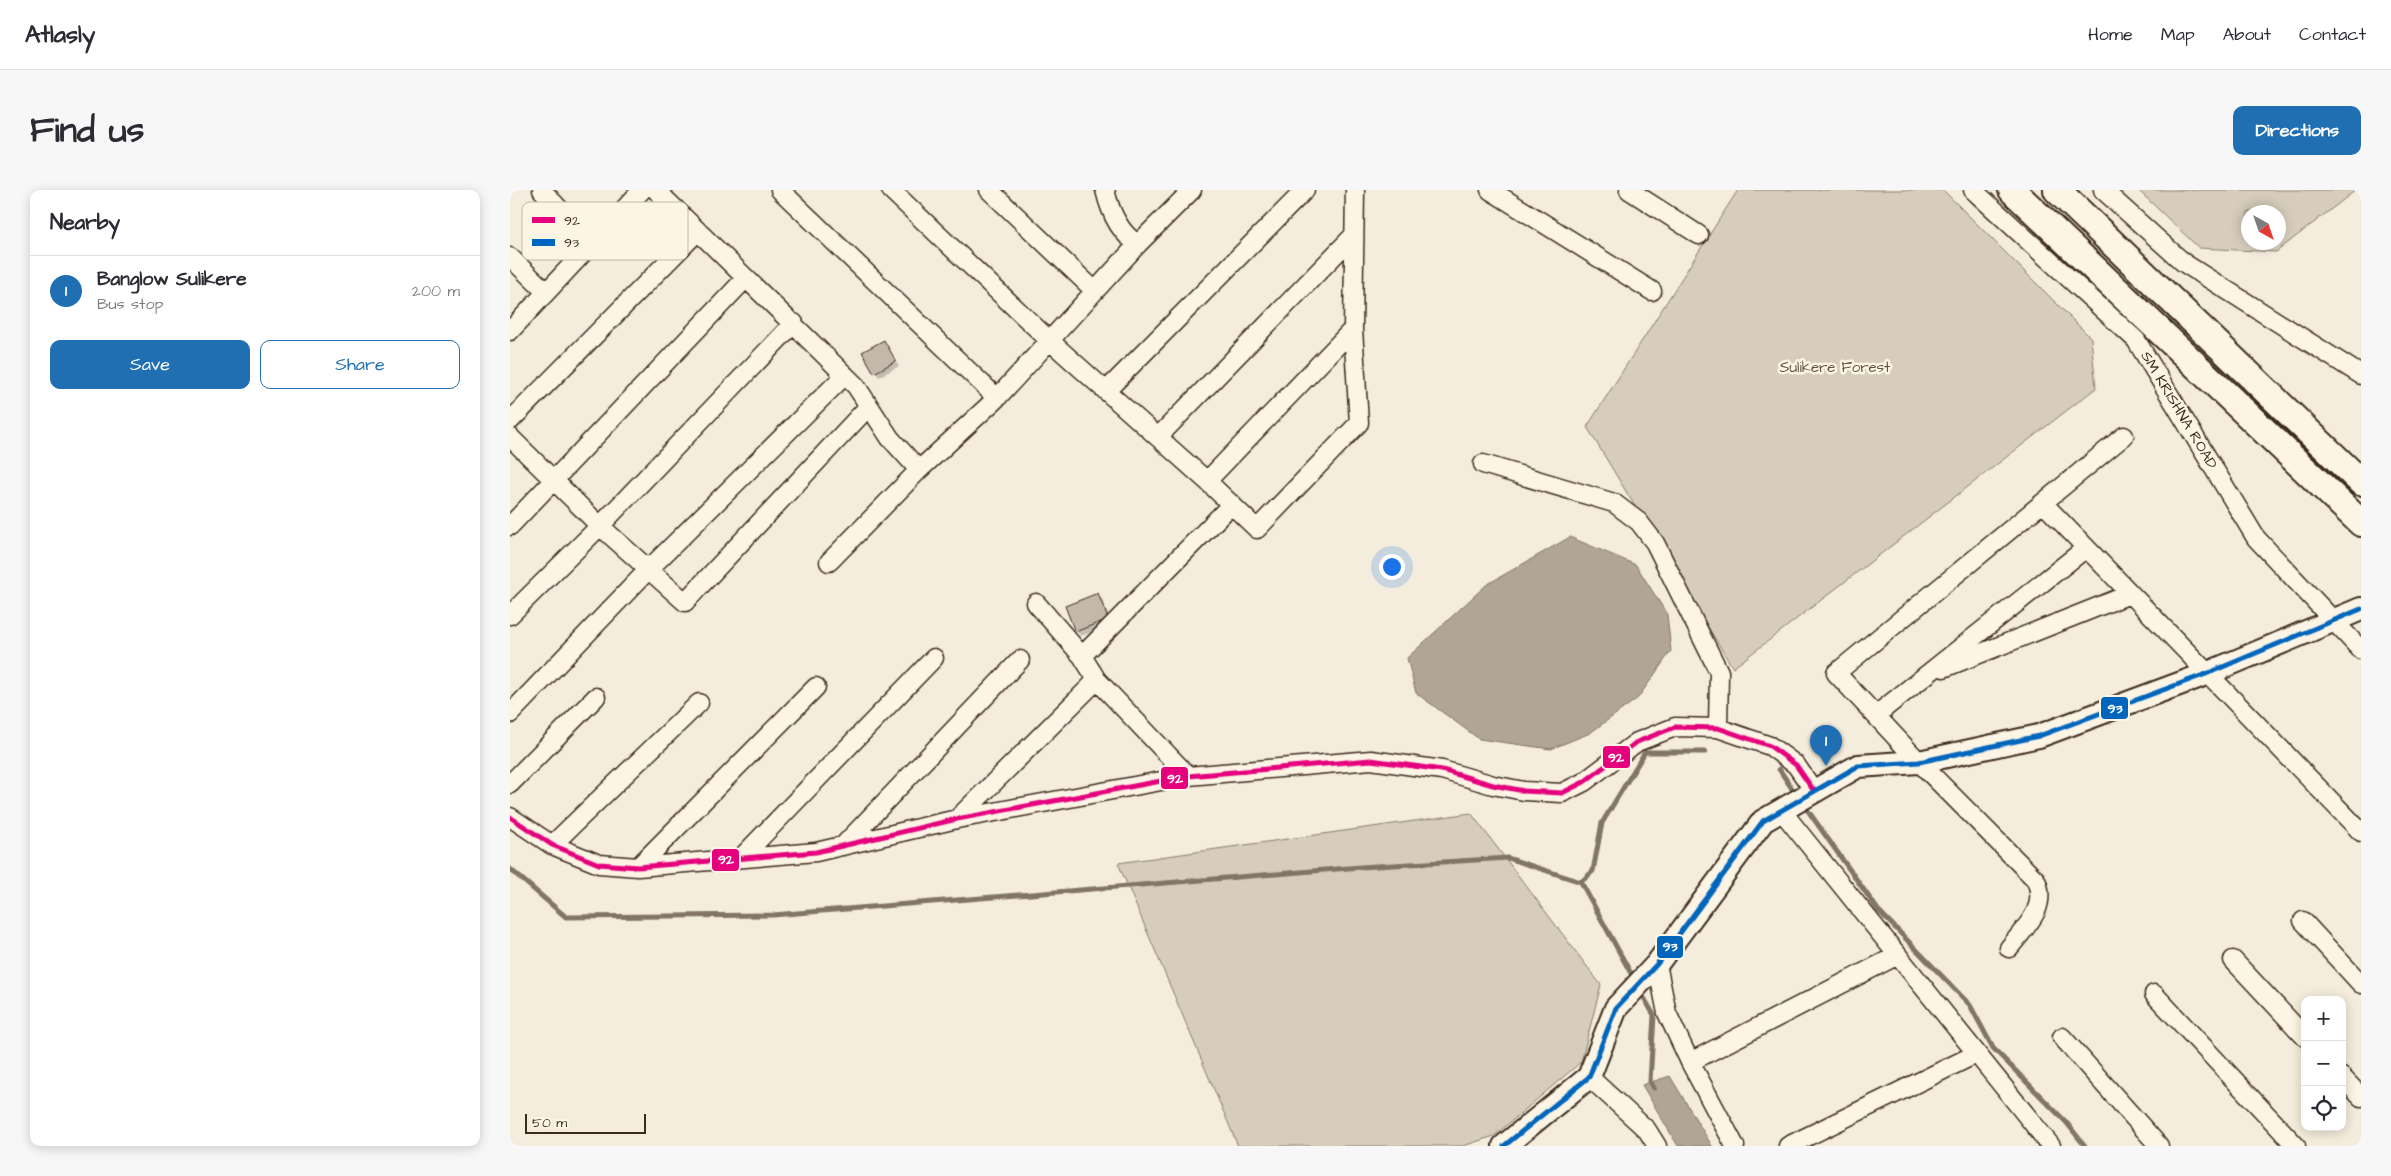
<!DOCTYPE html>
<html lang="en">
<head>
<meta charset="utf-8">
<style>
  body { margin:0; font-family:"Architects Daughter",sans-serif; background:#f7f7f7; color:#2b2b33 }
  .controls { position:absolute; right:15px; bottom:15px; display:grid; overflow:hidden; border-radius:10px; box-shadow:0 2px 12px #0003 }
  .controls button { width:45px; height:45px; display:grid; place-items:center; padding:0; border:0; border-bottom:1px solid #e1e1e2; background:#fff; color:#2b2b33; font:25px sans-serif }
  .compass { position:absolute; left:1731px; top:15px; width:45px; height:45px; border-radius:50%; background:#fff; box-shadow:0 2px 12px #0003; rotate:140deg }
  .scale { position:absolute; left:15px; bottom:12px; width:121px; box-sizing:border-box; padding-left:5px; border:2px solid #3b2a1e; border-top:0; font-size:14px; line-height:18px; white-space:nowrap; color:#3b2a1e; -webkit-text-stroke:4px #fcf5e5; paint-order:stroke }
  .you { position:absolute; left:881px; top:376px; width:18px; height:18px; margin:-12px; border:4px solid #fff; border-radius:50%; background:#1a73e8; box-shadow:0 0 0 8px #1a73e833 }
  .badge { display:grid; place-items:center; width:32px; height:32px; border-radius:50%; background:#1f6fb2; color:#fff; font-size:16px; font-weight:700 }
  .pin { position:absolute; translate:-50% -41px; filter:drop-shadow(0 1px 2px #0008) }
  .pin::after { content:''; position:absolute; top:26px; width:18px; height:15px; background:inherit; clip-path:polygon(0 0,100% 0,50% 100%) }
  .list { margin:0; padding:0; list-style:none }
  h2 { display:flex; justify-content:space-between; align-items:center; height:65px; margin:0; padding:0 20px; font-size:21px }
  h2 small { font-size:16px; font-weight:400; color:#7c7c81 }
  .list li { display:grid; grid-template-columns:32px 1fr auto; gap:15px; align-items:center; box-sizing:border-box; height:70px; padding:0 20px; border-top:1px solid #e1e1e2 }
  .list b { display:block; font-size:19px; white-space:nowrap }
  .list p { margin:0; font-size:16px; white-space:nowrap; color:#7c7c81 }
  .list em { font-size:16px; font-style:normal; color:#7c7c81 }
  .actions { display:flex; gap:10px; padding:15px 20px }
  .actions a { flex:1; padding:11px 0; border:1px solid #1f6fb2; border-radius:10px; text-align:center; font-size:18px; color:#1f6fb2 }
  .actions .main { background:#1f6fb2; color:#fff }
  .icon { flex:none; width:28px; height:28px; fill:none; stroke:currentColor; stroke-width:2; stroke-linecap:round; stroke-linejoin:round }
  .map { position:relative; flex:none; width:1851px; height:956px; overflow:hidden; border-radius:10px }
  header { display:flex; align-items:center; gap:30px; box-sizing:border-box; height:70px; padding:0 25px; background:#fff; border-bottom:1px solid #e1e1e2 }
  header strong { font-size:24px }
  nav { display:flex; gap:28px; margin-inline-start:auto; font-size:18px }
  .intro { display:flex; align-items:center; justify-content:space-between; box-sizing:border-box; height:120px; padding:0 30px }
  h1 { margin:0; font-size:35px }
  .button { padding:12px 22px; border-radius:10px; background:#1f6fb2; color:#fff; font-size:18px; font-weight:700 }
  main { display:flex; gap:30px; padding:0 30px }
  aside { flex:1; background:#fff; border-radius:10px; box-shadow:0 2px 12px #0003 }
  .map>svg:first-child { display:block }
  .green { fill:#d6cdbd; stroke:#887c6e; fill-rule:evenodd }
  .water { fill:#b0a596; stroke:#817466 }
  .shadow { fill:#0003 }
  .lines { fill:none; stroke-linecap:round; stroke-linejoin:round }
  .stream { stroke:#817466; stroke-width:5 }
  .building { fill:#c3b9aa; stroke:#3b2a1e }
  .minor-casing { stroke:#3b2a1e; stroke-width:21 }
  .major-casing { stroke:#3b2a1e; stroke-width:26 }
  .highway-casing { stroke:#3b2a1e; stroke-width:30 }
  .minor { stroke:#fcf5e5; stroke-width:18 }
  .major { stroke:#fcf5e5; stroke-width:22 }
  .highway { stroke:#fcf5e5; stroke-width:26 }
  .bus-1-casing { stroke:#fcf5e5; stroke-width:9 }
  .bus-2-casing { stroke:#fcf5e5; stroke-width:9 }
  .bus-1 { stroke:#e5007d; stroke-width:5 }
  .bus-2 { stroke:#0065bd; stroke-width:5 }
  .labels { text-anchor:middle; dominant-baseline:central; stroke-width:5; stroke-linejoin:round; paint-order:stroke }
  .park-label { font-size:15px; fill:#625346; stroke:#fcf5e5 }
  .street-label { font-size:15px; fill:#3b2a1e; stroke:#fcf5e5 }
  .key { fill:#fcf5e5; stroke:#c2b8a9; stroke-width:1 }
  .key-label { font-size:14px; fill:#3b2a1e }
  .line-badge { stroke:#fcf5e5; stroke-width:2 }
  .badge-label { font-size:14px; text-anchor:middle; font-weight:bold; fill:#fff }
</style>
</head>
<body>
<header>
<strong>Atlasly</strong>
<nav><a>Home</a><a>Map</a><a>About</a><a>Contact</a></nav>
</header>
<div class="intro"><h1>Find us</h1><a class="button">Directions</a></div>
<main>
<aside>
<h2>Nearby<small></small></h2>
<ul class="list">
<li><span class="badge">1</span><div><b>Banglow Sulikere</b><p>Bus stop</p></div><em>200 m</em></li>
</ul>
<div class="actions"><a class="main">Save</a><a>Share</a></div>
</aside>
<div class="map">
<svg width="1851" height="956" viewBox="0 0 1851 956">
  <rect width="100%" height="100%" fill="#f4eddd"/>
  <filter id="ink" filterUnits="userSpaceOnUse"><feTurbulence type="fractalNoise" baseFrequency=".02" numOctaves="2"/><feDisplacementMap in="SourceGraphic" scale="10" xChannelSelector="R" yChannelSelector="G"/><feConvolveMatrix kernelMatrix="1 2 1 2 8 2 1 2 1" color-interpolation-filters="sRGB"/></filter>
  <g filter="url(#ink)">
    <!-- green -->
    <path class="green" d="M1228,0H1433L1581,148L1586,198L1223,478L1077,237Z
      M1628,0H1846L1766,62L1689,58ZM1738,22H1768V52H1738Z
      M961,623L1091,795L1071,872L984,946L953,956H728L608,673Z"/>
    <!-- water -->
    <path class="water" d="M1060,347L1126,375L1157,424L1161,461L1128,508L1080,543L1041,559L969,549L906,503L897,468L976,395Z
      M1160,886L1202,956H1168L1132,895Z"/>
    <!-- shadow -->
    <path class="shadow" d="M374,151L389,176L369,187L365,182Z
      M588,405L592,409L602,434L571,446L566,441Z"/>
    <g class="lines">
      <!-- stream -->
      <path class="stream" d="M1269,579L1287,606
        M1294,615L1368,720L1460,815L1483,858L1556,932L1575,956
        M0,679L56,727L263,725L851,677L998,668L1071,692L1124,789
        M1071,692L1083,681L1092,633L1135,562H1195
        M1130,801L1144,825L1140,891L1144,898"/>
    </g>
    <!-- building -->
    <path class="building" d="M374,150L386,171L364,183L352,162Z
      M588,403L598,429L565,442L555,416Z"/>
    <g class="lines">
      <!-- minor casing -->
      <g class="minor-casing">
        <path id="minor" d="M32,0L81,54
          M146,0L346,196L380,248L409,280
          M270,0L487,208
          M381,0L540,151L697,291L747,339L849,233L843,139L845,0
          M479,0L585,101
          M595,0C600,21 609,43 628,54
          M980,0L1142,101
          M1119,0L1189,45
          M1463,0L1626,150L1746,348L1851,460
          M1593,0L1674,73L1851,185
          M0,67L36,102
          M0,141L132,0
          M596,201L795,0
          M0,231L188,41
          M0,247L90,336L175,412L359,216
          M648,247L844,45
          M973,274L1104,313L1129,332L1145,353L1209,482L1208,538
          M697,291L843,139
          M1533,313L1851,642
          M0,336L236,88
          M319,372L409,280L487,208L628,54L682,0
          M526,413L572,466L587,490L678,586
          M0,425L90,336L284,133
          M572,466L722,314
          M1434,478L1620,404
          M0,524L138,380L335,185
          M1366,525L1576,358
          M0,594L86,507
          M1271,620L1541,956
          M0,627L42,655L89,674L128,677L306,662L447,629L678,586L861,570L932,580L983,595L1014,601L1052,603L1074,592L1127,552L1165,537L1208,538L1260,556L1286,575L1304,601
          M447,629L587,490
          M42,655L189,513
          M333,656L510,470
          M231,668L424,468
          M128,677L306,497
          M1793,731L1851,794
          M1499,758C1516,736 1538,718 1526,690L1409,572L1326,483L1614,246
          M1723,770L1795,847
          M1147,774L1157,823L1180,872
          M1644,804L1786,956
          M1552,847L1649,956
          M1079,887L1137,940L1147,956
          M1832,887L1851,907
          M1225,956L1180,872L1388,765
          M1278,956L1466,864"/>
      </g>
      <!-- major casing -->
      <g class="major-casing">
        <path id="major" d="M994,956L1079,887L1106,818L1147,774L1253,631L1348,576L1409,572L1529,546L1696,484L1851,419"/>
      </g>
      <!-- highway casing -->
      <g class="highway-casing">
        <path id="highway" d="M1502,0L1851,333
          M1547,0L1851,292"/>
      </g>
      <!-- minor -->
      <use href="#minor" class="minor"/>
      <!-- major -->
      <use href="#major" class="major"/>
      <!-- highway -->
      <use href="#highway" class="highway"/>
      <!-- bus-1 casing -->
      <g class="bus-1-casing">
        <path id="bus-1" d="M0,627L42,655L89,674L128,677L306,662L447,629L678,586L861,570L932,580L983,595L1014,601L1052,603L1074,592L1127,552L1165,537L1208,538L1260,556L1286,575L1304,601"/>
      </g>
      <!-- bus-2 casing -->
      <g class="bus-2-casing">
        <path id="bus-2" d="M994,956L1079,887L1106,818L1147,774L1253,631L1348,576L1409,572L1529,546L1696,484L1851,419"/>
      </g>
      <!-- bus-1 -->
      <use href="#bus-1" class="bus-1"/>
      <!-- bus-2 -->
      <use href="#bus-2" class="bus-2"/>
    </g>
  </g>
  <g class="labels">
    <!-- park labels -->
    <g class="park-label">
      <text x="1325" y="177">Sulikere Forest</text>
    </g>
    <!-- street labels -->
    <g class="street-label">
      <text transform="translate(1669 220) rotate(59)">SM KRISHNA ROAD</text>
    </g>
  </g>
  <!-- legend -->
  <rect x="12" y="12" width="166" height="58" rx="8" class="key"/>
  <rect x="22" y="27" width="23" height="6" fill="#e5007d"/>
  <rect x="22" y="49" width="23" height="7" fill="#0065bd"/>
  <g class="key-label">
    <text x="54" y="35">92</text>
    <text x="54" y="57">93</text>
  </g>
  <g class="line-badge">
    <rect x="1590" y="506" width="29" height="24" rx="5" fill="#0065bd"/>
    <rect x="1092" y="555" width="29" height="24" rx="5" fill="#e5007d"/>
    <rect x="650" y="576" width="29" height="24" rx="5" fill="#e5007d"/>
    <rect x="201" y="658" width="29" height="24" rx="5" fill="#e5007d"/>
    <rect x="1146" y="745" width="28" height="24" rx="5" fill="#0065bd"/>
  </g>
  <g class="badge-label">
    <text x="1605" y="523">93</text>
    <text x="1106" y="572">92</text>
    <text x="665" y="593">92</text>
    <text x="216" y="674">92</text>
    <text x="1160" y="761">93</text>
  </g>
</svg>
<div class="controls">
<button>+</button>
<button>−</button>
<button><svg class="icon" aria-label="locate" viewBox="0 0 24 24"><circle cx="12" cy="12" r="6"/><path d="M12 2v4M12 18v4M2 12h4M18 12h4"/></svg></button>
</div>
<svg class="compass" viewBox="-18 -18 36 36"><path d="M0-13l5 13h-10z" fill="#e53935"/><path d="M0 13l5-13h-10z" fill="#7c7c81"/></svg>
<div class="scale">50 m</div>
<div class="you"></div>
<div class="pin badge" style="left:1316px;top:576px">1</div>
</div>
</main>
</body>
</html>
